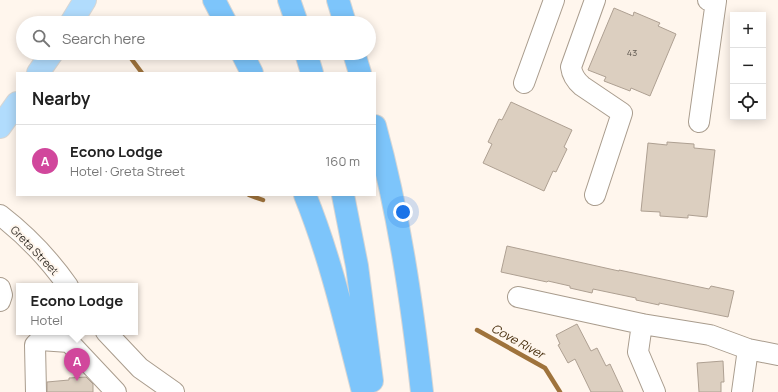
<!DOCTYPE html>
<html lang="en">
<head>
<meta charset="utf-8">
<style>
  body { margin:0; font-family:Manrope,sans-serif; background:#f6f6f6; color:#222 }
  .controls { position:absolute; right:12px; top:12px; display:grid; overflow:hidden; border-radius:0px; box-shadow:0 2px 10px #0003 }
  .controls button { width:36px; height:36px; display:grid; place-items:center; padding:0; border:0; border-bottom:1px solid #e0e0e0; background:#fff; color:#222; font:20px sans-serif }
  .you { position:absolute; left:403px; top:212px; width:14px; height:14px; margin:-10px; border:3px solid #fff; border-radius:50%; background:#1a73e8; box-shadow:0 0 0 6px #1a73e833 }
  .badge { display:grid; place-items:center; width:26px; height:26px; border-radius:50%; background:#1a73e8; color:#fff; font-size:13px; font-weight:700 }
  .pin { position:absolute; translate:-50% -33px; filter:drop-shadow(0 1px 2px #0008) }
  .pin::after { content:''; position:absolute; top:21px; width:14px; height:12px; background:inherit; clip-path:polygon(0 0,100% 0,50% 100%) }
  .popup { position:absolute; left:16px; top:283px; width:122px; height:52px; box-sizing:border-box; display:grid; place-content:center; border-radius:0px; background:#fff; filter:drop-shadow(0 1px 3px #0005); font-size:13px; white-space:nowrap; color:#767676 }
  .popup b { font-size:15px; color:#222 }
  .popup::after { content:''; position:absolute; left:50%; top:100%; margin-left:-8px; border:8px solid transparent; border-top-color:#fff }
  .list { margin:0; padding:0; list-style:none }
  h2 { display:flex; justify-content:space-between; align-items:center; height:52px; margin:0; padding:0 16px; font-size:17px }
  h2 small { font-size:13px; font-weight:400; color:#767676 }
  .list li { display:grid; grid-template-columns:26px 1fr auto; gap:12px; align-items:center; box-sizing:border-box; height:72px; padding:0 16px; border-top:1px solid #e0e0e0 }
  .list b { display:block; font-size:15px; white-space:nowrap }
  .list p { margin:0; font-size:13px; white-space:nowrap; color:#767676 }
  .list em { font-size:13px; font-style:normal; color:#767676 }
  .icon { flex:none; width:22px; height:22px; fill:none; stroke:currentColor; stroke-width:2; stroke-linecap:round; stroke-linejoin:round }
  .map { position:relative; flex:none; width:778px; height:392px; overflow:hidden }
  .search { position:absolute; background:#fff; box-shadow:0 2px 10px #0003; left:16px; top:16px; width:360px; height:44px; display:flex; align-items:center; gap:10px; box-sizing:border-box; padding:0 14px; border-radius:22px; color:#767676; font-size:15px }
  .panel { position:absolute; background:#fff; box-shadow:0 2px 10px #0003; left:16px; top:72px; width:360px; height:124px; border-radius:0px }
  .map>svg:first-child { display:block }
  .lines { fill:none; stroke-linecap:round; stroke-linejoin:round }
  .stream { stroke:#9f733c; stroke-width:4.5 }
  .building { fill:#dccfc0; stroke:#aea092 }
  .minor-casing { stroke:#a99c8d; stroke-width:22 }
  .major-casing { stroke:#d7d6d4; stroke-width:24 }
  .highway-casing { stroke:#d7d6d4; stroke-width:24 }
  .minor { stroke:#fff; stroke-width:20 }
  .major { stroke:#b1dcfd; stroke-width:22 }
  .highway { stroke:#7dc5fb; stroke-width:22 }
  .labels { text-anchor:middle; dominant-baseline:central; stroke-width:4; stroke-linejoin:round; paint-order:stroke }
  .number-label { font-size:9px; fill:#5f5850 }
  .street-label { font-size:11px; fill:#35302a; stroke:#fff6ed }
  .water-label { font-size:12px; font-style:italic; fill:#482f0e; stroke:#fff6ed }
</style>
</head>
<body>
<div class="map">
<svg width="778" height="392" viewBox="0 0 778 392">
  <rect width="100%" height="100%" fill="#fff6ed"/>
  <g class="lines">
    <!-- stream -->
    <path class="stream" d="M127,53L142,73
      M249,195L263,200
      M477,330L545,368L560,392"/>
  </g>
  <!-- building -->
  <path class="building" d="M614,8L633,16L634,12L660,23L658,26L676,34L650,96L631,88L630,91L604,81L606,77L588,70Z
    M511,102L572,130L564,147L567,149L556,172L553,171L544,191L483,163L492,144L488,142L499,119L502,120Z
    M667,142L694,144V148L715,150L707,217L688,215V218L660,216V212L641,211L648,143L667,145Z
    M507,246L619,271V270L709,289L711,286L734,291L728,317L659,303V305L636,300V298L593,289L592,293L570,288V286L548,281L547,282L501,272Z
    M577,324L591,351L597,348L606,366L610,364L623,392H591L575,359L568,363L558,345L560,344L556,335Z
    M723,361L724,382H721V392H699L697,363Z
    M86,377L93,384V392H47V382L69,380V378Z"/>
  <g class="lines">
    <!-- minor casing -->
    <g class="minor-casing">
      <path id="minor" d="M524,83L554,0
        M699,122L716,1L708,0
        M595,195L622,113L582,86C576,81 572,75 571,67L595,0
        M0,215C26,235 49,259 68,286
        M0,288L2,295L0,301
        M518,297L642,324L710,335L748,349L778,355
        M642,324L638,352L655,392
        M106,332L140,368L174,392
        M36,392L35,345L40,340L69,342L116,392
        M742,392L748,349"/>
    </g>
    <!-- major casing -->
    <g class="major-casing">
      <path id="major" d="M71,23L85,0
        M38,73L52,53
        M0,127L17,103"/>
    </g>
    <!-- highway casing -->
    <g class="highway-casing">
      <path id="highway" d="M214,0L226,23
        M289,0L297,23
        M338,0L345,23
        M242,53L252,73
        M306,53L312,73
        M354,53L360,73
        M375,126C399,213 412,303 422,392
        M305,195C331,259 346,326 363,392
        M343,195L357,266L372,381"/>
    </g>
    <!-- minor -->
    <use href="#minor" class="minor"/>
    <!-- major -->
    <use href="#major" class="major"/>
    <!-- highway -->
    <use href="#highway" class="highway"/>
  </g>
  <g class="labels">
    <!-- number labels -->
    <g class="number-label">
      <text x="632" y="52">43</text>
    </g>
    <!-- street labels -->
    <g class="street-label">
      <text transform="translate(35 250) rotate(46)">Greta Street</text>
    </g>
    <!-- water labels -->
    <g class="water-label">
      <text transform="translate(518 341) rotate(29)">Cove River</text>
    </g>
  </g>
</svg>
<div class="controls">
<button>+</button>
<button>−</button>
<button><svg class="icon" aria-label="locate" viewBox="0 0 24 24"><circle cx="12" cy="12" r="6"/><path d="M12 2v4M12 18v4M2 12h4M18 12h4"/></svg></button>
</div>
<div class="you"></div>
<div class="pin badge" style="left:77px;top:381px;background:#d1479c">A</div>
<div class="popup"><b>Econo Lodge</b>Hotel</div>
<div class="search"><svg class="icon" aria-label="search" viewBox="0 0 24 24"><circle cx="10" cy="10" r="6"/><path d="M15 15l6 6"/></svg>Search here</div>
<section class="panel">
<h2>Nearby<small></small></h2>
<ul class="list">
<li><span class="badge" style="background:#d1479c">A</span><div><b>Econo Lodge</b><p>Hotel · Greta Street</p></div><em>160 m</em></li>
</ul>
</section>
</div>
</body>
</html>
